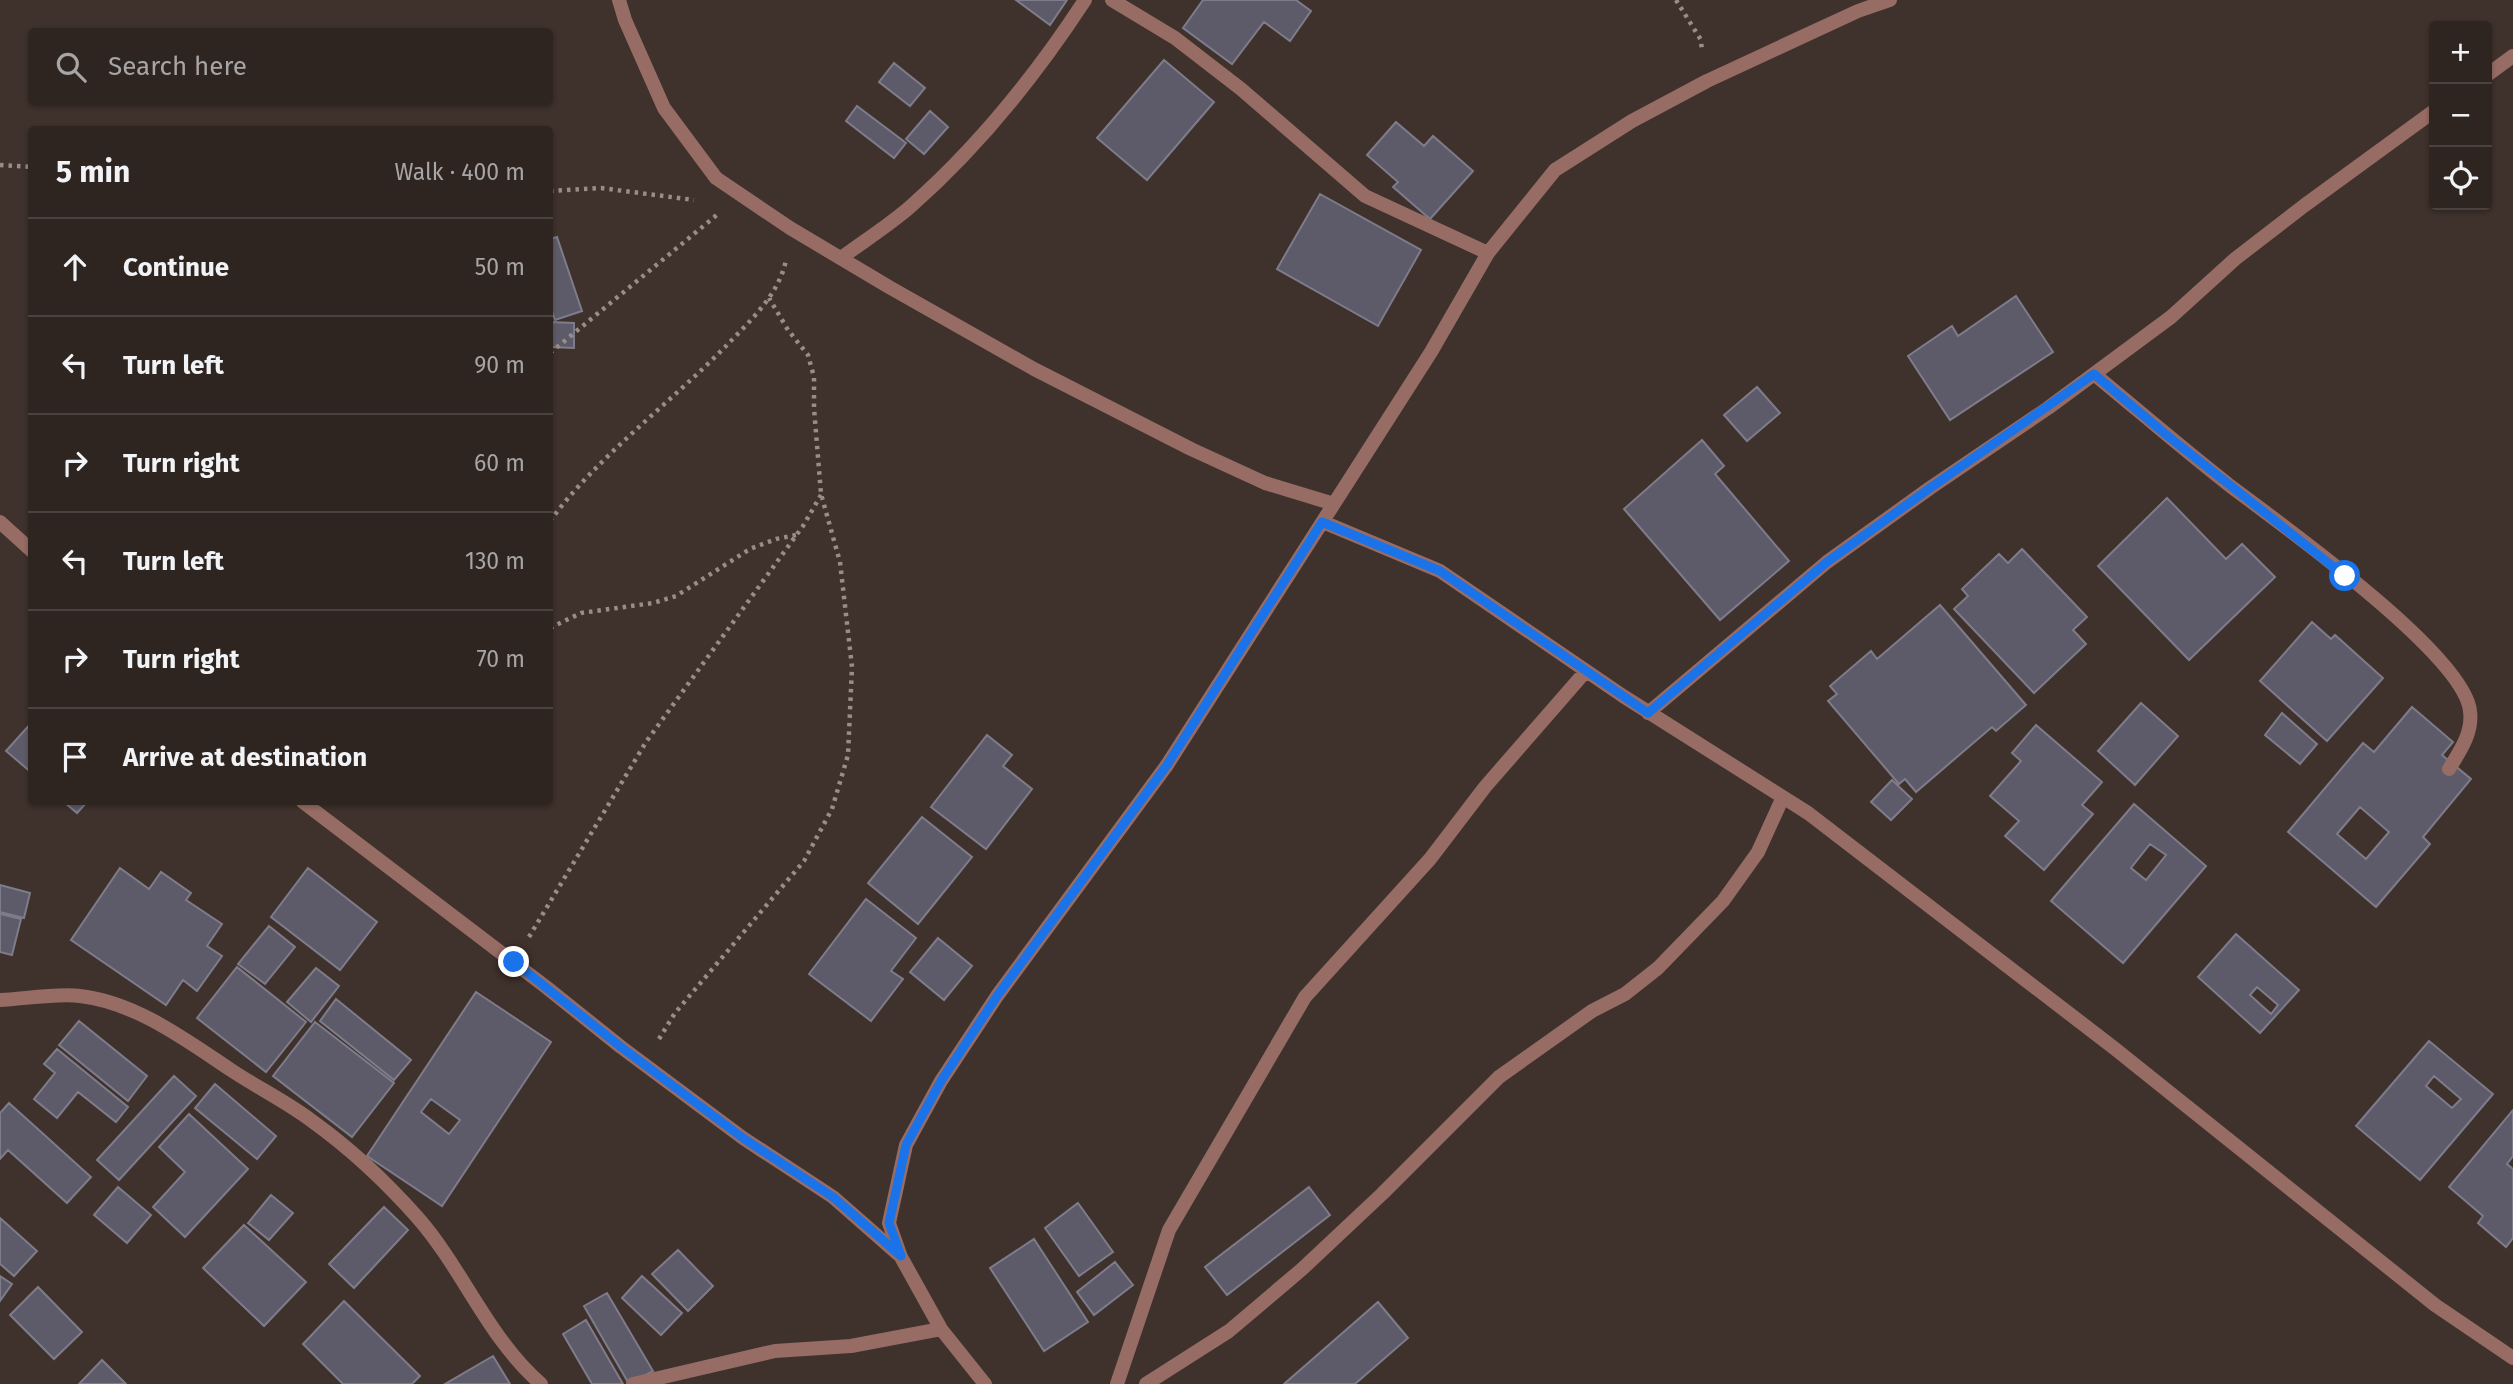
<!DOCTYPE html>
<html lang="en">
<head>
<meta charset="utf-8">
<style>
  body { margin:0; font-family:"Fira Sans",sans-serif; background:#3b312d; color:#f1f3f6 }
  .controls { position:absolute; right:21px; top:21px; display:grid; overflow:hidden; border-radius:7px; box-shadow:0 2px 5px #0004 }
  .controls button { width:63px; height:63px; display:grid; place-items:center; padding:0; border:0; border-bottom:2px solid #4a423e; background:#2f2520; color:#f1f3f6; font:35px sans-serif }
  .stop { position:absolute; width:21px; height:21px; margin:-16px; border:5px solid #1a73e8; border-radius:50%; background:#fff }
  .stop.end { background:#1a73e8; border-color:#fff; box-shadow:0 2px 7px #0008 }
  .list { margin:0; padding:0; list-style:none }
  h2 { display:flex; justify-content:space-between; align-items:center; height:91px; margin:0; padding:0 28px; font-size:30px }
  h2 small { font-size:23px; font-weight:400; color:#a7a5a5 }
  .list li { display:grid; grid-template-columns:46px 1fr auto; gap:21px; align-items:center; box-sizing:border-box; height:98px; padding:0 28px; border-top:2px solid #4a423e }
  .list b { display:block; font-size:26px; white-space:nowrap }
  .list em { font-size:23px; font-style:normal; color:#a7a5a5 }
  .icon { flex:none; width:38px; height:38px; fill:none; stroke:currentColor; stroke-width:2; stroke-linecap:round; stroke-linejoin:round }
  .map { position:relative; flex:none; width:2513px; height:1384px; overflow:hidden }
  .search { position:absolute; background:#2f2520; box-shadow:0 2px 5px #0004; left:28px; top:28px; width:525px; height:77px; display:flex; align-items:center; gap:18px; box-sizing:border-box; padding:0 24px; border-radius:7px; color:#a7a5a5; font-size:26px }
  .panel { position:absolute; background:#2f2520; box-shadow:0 2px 5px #0004; left:28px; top:126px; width:525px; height:679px; border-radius:7px }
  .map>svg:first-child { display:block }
  .building { fill:#5d5b69; stroke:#7e7c8b; stroke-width:2; fill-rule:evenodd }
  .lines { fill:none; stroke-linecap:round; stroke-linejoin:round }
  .path { stroke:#988d87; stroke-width:4.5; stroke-dasharray:3.5 5; stroke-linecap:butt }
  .street { stroke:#976c64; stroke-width:14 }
  .route { stroke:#1a73e8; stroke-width:9 }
</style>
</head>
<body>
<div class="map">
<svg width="2513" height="1384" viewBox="0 0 2513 1384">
  <rect width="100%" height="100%" fill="#3f312b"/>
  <!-- building -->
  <path class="building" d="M1016,0H1067L1050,25Z
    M1203,0H1296L1311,11L1290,41L1264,22L1232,64L1183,28Z
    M1164,60L1214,102L1147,180L1097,138Z
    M894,63L925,88L910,106L879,82Z
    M857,106L906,143L894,158L846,121Z
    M930,111L948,127L924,154L906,139Z
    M1396,122L1424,146L1433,136L1473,171L1430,219L1393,187L1398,182L1367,155Z
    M1320,194L1421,250L1378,326L1277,269Z
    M557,237L582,311L555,320L550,305V239Z
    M2016,296L2053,352L1950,420L1908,356L1952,326L1958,336Z
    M550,322L574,323V348L550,347Z
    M1757,387L1780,413L1747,441L1724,415Z
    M1702,440L1724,466L1715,474L1789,561L1720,620L1624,509Z
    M2167,498L2226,559L2242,544L2275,577L2189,660L2098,566Z
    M2022,549L2087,617L2073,630L2086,644L2034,693L1954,609L1968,596L1962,589L1999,554L2008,563Z
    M1940,605L2026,705L1996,731L1992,727L1916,792L1905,779L1899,784L1828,701L1837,694L1830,686L1871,651L1877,659Z
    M2312,622L2331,639L2335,635L2383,678L2327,741L2260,681Z
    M2141,703L2178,736L2135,785L2098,751Z
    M2412,707L2453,742L2442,755L2471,779L2423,837L2430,844L2376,907L2288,832L2363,743L2374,752ZM2360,807L2389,832L2366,859L2337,834Z
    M2282,713L2317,744L2300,764L2265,735Z
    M32,722V773L6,751Z
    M2036,725L2102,782L2082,805L2093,814L2044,870L2005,836L2019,821L1990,796L2021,761L2012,753Z
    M987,735L1012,755L1003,766L1032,789L986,849L931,807Z
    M1892,780L1912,799L1891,820L1871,802Z
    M64,802H87L77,813Z
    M2134,804L2206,866L2123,963L2051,901ZM2150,844L2166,855L2146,880L2131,868Z
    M922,817L972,857L918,924L868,883Z
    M120,868L149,889L161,872L191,893L186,900L222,924L207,946L222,956L197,991L183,980L166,1005L71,940Z
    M308,868L377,922L340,970L271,917Z
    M0,885L30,893L24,918L0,912Z
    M866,899L916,938L891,971L903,979L871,1021L809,974Z
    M0,914L21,919L12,955L0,952Z
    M269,926L295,947L265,984L238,964Z
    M2236,934L2299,990L2260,1033L2198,977ZM2257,987L2278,1005L2271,1014L2250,995Z
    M938,938L972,966L944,1000L910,972Z
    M237,967L306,1022L266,1072L197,1018Z
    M316,968L339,986L311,1022L287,1002Z
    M476,992L551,1042L442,1206L367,1156ZM431,1099L460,1120L449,1134L421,1112Z
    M336,999L411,1060L394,1080L320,1021Z
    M79,1021L147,1076L128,1101L59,1045Z
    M315,1022L394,1083L352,1137L273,1076Z
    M2429,1041L2493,1094L2420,1180L2356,1126ZM2434,1076L2461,1099L2452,1108L2426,1086Z
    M57,1049L128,1107L116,1122L78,1092L57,1118L34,1099L55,1073L44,1064Z
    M174,1076L196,1096L119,1180L97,1160Z
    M215,1084L276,1136L257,1159L195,1108Z
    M9,1103L91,1177L67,1203L8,1150L0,1159V1113Z
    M2513,1110V1156L2507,1164L2513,1169V1238L2506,1247L2478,1223L2483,1216L2449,1187Z
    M189,1114L248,1169L185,1237L153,1207L185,1172L159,1147Z
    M118,1187L151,1215L127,1243L94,1215Z
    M1309,1187L1330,1215L1227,1295L1205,1267Z
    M271,1195L293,1213L269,1240L248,1223Z
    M1078,1203L1113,1252L1079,1276L1045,1228Z
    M384,1207L408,1230L354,1288L329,1264Z
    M0,1218L37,1251L14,1276L0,1264Z
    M244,1225L306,1282L264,1326L203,1268Z
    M1034,1239L1088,1322L1044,1351L990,1268Z
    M678,1250L713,1286L688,1311L652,1274Z
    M1115,1262L1133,1285L1094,1315L1077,1292Z
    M0,1276L12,1284L0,1301Z
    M642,1276L682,1313L661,1335L622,1298Z
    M38,1287L82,1332L54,1359L10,1315Z
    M607,1293L653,1371L629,1384L584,1306Z
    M344,1301L420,1376L412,1384H343L303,1344Z
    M1378,1302L1408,1338L1355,1384H1284Z
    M586,1320L623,1384H592L563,1334Z
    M493,1356L510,1384H445Z
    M102,1360L126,1384H79Z"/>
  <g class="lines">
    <!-- path -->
    <path class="path" d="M1676,0L1701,40L1702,52
      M0,165L32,167
      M550,191L601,188L694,200
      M550,353L718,214
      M550,521C596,458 669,404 725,347C749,322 779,295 786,260
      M550,628L581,613L653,603L676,596L750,549L776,539L796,535
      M529,937L646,742L803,526L821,495
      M659,1039L675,1013L804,861L832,809L848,755L852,667L840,562L821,494L814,408V377L808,355L788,330L769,298"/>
    <!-- street -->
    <path class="street" d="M619,0L625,20L664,108L716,178L790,228L889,287L1034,369L1191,449L1265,483L1334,504
      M1112,0L1175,38L1241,89L1365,196L1488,253
      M2487,75L2513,56
      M841,258C864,241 888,226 910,207C977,148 1036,75 1085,0
      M2094,374C2139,411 2183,449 2229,485C2279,523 2464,654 2470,711C2473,733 2460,751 2449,769
      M0,522L32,551
      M1323,522L1440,571L1623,696L1808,813L2114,1048L2435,1305L2513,1358
      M1648,713L1827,562L1930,488L2048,408L2171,317L2235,259L2305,205L2434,111
      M303,802L546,987L621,1047L743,1138L833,1197L898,1254
      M0,1000C23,999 58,993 80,996C135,1002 186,1040 231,1070C258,1088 287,1102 312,1121C351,1149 387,1183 418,1218C464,1271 488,1338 541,1384
      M633,1384L775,1351L851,1346L941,1329
      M985,1384L941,1329L901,1257L889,1223L906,1145L941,1081L997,996L1167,765L1431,352L1488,253L1555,170L1632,121L1707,81L1858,11L1890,0
      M1117,1384L1169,1230L1305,997L1430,859L1485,787L1586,671
      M1146,1384L1229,1331L1301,1270L1382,1194L1499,1077L1592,1011L1625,994L1658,968L1723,901L1758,852L1783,797"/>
  </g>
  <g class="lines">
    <!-- route -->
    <path class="route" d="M514,962L621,1047L743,1138L833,1197L901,1256L889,1223L906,1145L941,1081L997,996L1167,765L1322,522L1440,571L1648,713L1827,562L1930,488L2094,374L2169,437L2345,576"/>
  </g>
</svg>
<div class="controls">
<button>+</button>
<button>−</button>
<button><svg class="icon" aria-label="locate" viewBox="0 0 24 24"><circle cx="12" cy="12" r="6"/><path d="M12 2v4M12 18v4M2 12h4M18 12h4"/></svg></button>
</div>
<div class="stop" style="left:2345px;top:576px"></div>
<div class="stop end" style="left:514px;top:962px"></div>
<div class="search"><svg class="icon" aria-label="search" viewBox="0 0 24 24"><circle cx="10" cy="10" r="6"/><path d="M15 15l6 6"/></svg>Search here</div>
<section class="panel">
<h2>5 min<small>Walk · 400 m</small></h2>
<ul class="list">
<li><svg class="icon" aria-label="ahead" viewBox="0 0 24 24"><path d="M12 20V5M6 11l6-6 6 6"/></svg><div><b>Continue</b></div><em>50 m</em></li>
<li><svg class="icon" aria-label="left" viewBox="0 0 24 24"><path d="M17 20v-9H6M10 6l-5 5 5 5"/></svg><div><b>Turn left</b></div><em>90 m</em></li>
<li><svg class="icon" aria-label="right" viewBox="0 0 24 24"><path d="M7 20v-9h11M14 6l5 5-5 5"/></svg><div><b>Turn right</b></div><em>60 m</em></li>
<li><svg class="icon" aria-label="left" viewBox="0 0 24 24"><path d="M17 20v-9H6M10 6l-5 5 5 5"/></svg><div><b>Turn left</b></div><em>130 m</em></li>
<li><svg class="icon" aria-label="right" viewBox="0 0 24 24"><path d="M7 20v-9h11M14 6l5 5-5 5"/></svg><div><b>Turn right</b></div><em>70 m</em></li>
<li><svg class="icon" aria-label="arrive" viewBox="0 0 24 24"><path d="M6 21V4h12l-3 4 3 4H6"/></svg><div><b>Arrive at destination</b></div></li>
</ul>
</section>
</div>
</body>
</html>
